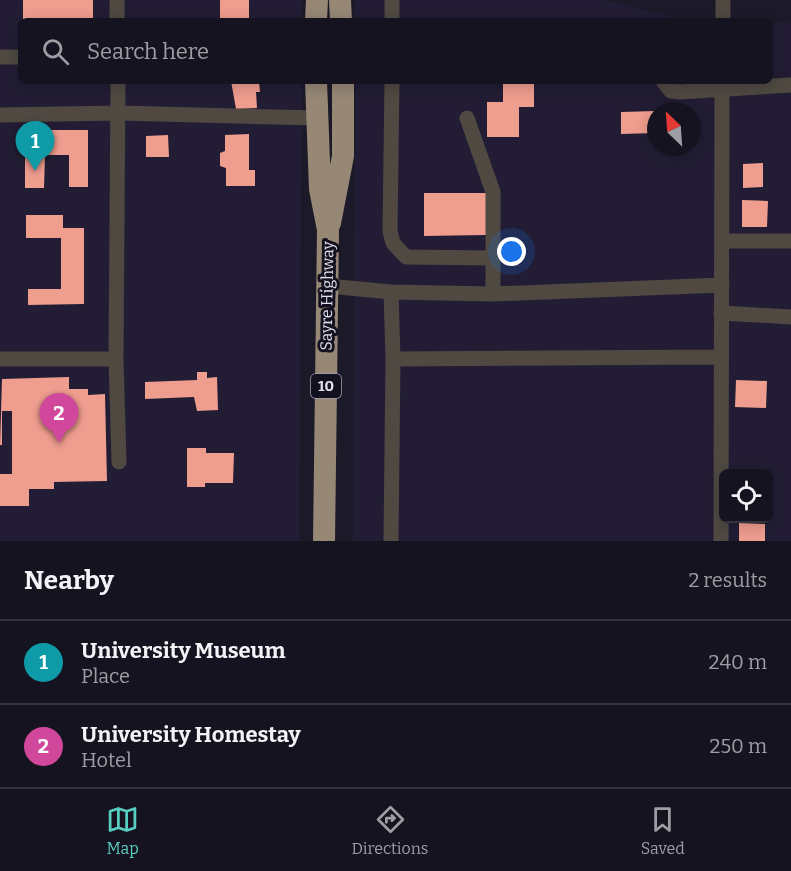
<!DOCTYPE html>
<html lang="en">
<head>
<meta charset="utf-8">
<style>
  body { margin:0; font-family:Bitter,serif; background:#1e1c28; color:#f1f3f6 }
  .controls { position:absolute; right:18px; bottom:18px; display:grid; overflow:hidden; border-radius:9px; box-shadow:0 3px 15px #0003 }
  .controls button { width:54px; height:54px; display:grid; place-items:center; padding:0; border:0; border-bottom:2px solid #34323d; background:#15131f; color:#f1f3f6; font:30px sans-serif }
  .compass { position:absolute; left:647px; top:102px; width:54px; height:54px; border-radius:50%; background:#15131f; box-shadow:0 3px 15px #0003; rotate:335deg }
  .you { position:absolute; left:512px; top:252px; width:21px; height:21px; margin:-15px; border:4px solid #fff; border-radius:50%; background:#1a73e8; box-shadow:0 0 0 9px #1a73e833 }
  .badge { display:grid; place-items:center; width:39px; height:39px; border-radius:50%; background:#57cec1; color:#fff; font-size:20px; font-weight:700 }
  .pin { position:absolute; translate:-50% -50px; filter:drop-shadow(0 2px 3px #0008) }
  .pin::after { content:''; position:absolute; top:32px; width:21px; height:18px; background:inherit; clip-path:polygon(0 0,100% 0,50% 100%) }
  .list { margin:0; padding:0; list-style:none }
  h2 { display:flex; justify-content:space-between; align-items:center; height:78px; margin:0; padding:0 24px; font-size:26px }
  h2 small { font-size:20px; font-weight:400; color:#9d9ea4 }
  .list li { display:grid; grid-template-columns:39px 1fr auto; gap:18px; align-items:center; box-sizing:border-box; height:84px; padding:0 24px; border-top:2px solid #34323d }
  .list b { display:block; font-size:22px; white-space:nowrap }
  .list p { margin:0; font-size:20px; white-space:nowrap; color:#9d9ea4 }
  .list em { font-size:20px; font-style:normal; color:#9d9ea4 }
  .icon { flex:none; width:33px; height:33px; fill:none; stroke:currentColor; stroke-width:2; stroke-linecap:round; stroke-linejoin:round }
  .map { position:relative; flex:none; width:791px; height:541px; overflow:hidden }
  .search { position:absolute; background:#15131f; box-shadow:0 3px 15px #0003; left:18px; right:18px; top:18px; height:66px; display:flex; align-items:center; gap:15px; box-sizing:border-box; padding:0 21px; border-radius:9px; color:#9d9ea4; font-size:22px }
  .sheet { height:246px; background:#15131f }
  nav { display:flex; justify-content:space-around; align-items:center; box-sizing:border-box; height:84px; border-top:2px solid #34323d; background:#15131f; font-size:16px; color:#9d9ea4 }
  nav a { display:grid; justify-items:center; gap:3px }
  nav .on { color:#57cec1 }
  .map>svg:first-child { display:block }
  .built { fill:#221d34; fill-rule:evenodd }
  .building { fill:#ef9d8e }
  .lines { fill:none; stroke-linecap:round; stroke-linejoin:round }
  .minor { stroke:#4f4942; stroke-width:15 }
  .highway { stroke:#978876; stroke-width:22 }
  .labels { text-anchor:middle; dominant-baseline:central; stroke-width:6; stroke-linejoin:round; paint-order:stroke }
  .shield { fill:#131020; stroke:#a5a3b0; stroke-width:1.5 }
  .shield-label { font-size:15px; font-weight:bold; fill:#e3e2ed }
  .street-label { font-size:16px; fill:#e3e2ed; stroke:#131020 }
</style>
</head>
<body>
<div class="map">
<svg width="791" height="541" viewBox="0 0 791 541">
  <rect width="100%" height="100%" fill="#1c1929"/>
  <!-- built -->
  <path class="built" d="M0,0H302V21H21V81H302L299,541H0Z
    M355,0H605L689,21H355Z
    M770,23H791V541H353L355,81H770ZM656,111H692V147H656ZM724,473H768V518H724Z"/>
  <!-- building -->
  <path class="building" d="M23,0H93V21H23Z
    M220,0H249V21H220Z
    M231,81H259L260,92H256L257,108L236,109Z
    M503,81H534V107H519V137H487V102H503Z
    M656,111V133L621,134V112Z
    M25,130H88V187H69V155H45L44,188H25Z
    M249,134V170H255V186H226V168L220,166V153L225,151V135Z
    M168,135L169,157H146V136Z
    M763,163V187L743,188V164Z
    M424,193H486V235L424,236Z
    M742,200L768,201L767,227H742Z
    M26,215H63V228H84V304L28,305V289H61V238H26Z
    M197,372H207V378L217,377L218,410L197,411L194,397L145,399V382L197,380Z
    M69,377V389H88V395L105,394L107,481L54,482V489H29V506H0V474H12V411H2V445H0L2,379Z
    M736,380L767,381L766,408L735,407Z
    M187,448H206V453H234L233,483H205V487H187Z
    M739,523L765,524V541H739Z"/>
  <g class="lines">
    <!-- minor -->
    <path class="minor" d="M117,0V21
      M392,21V0
      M723,21V0
      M0,57H21
      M118,81L116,359L119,462
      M392,81L390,231L393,243L406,257L494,258
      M663,81L671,91L680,92L791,85
      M0,115L119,113L317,118
      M723,241H791
      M328,286L391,292L493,294V192L467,118
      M391,292L393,359L721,357
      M493,294L722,285
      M721,313L791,317
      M0,359H116
      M391,541L393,359
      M721,541L722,81"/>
    <!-- highway -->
    <path class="highway" d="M340,0L341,21
      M316,21L317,0
      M316,81L320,189L328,230L324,541
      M330,223L343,156V81"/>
  </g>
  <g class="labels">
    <!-- shield labels -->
    <rect class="shield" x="311" y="374" width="30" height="24" rx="4.5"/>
    <g class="shield-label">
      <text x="326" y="386">10</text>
    </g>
    <!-- street labels -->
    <g class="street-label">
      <text transform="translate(327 296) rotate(-89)">Sayre Highway</text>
    </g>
  </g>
</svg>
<div class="controls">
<button><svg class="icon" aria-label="locate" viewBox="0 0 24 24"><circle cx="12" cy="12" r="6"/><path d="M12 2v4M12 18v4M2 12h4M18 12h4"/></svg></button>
</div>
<svg class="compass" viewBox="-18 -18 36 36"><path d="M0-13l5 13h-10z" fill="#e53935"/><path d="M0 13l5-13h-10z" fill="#9d9ea4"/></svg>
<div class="you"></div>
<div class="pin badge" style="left:35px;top:171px;background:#0f9aa8">1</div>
<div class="pin badge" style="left:59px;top:443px;background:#d1479c">2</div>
<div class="search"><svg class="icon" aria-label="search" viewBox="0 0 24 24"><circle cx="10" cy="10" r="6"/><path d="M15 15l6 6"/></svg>Search here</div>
</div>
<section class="sheet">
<h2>Nearby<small>2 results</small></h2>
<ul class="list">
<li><span class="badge" style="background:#0f9aa8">1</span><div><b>University Museum</b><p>Place</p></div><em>240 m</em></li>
<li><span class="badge" style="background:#d1479c">2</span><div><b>University Homestay</b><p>Hotel</p></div><em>250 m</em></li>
</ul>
</section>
<nav>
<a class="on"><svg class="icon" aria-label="map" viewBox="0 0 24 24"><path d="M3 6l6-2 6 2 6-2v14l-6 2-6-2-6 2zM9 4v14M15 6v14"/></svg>Map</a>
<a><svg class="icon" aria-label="directions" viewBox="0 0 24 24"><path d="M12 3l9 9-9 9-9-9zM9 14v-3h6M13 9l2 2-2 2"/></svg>Directions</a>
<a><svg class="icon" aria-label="saved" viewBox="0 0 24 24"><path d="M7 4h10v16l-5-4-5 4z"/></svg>Saved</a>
</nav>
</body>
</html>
